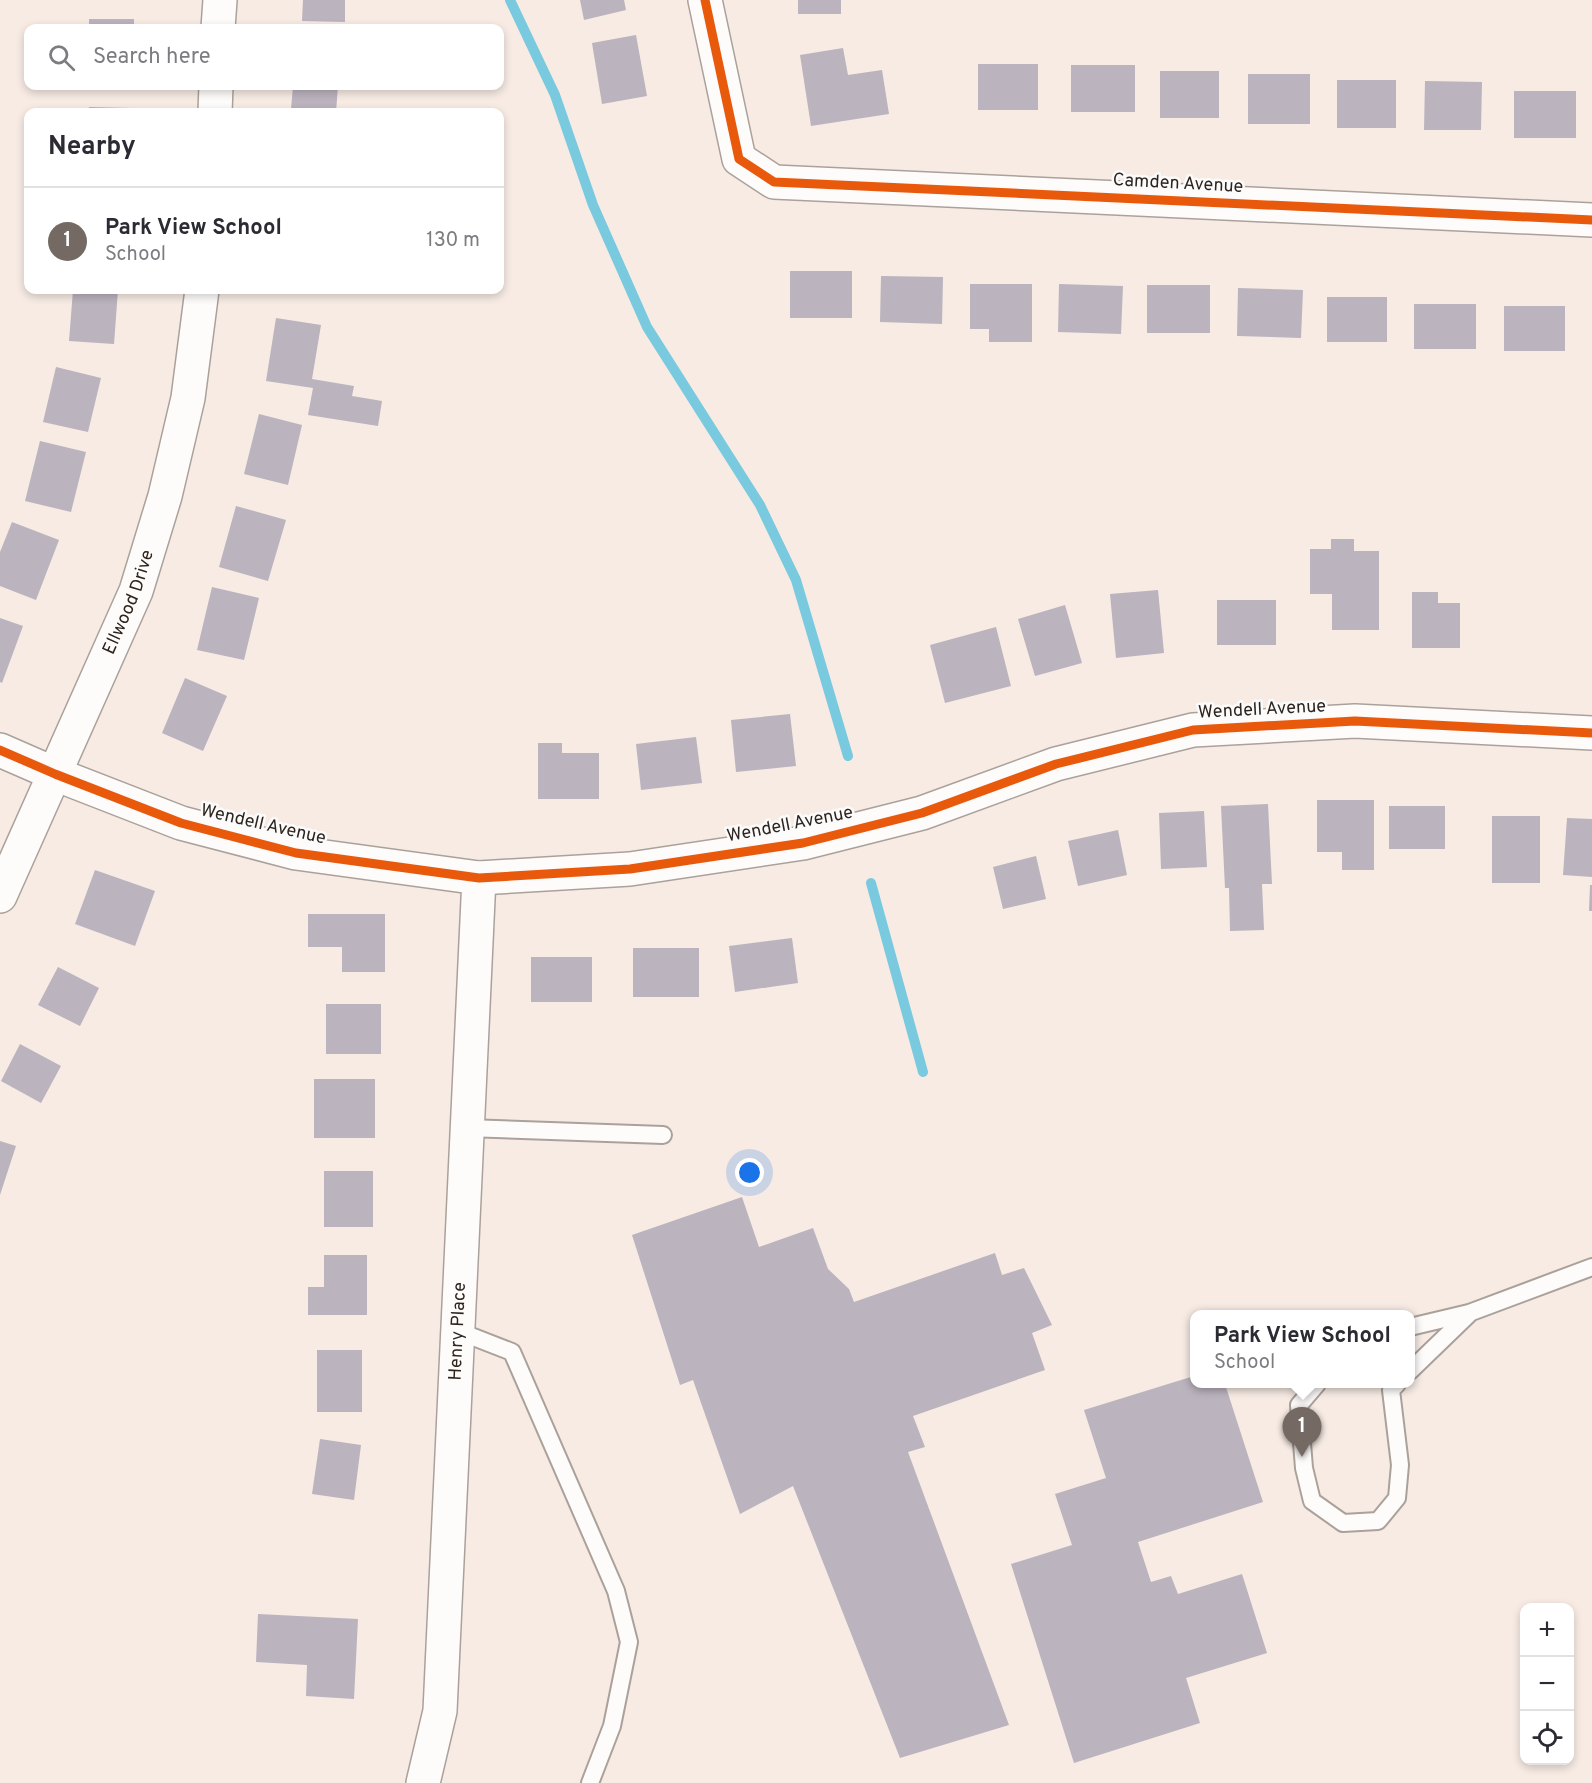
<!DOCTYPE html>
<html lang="en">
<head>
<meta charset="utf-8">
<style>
  body { margin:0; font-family:Overpass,sans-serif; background:#f7f7f7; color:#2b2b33 }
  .controls { position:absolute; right:18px; bottom:18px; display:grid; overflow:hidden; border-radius:12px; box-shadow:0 3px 9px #0003 }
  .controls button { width:54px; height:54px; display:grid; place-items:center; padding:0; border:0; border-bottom:2px solid #e1e1e2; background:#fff; color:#2b2b33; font:30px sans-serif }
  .you { position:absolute; left:750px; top:1173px; width:21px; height:21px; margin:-15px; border:4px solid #fff; border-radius:50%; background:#1a73e8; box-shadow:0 0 0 9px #1a73e833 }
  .badge { display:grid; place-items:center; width:39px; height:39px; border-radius:50%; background:#746a63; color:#fff; font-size:20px; font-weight:700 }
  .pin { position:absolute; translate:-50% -50px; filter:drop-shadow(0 2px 3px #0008) }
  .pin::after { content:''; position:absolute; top:32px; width:21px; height:18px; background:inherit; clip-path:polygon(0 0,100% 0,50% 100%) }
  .popup { position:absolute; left:1190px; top:1310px; width:225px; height:78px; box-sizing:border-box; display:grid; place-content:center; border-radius:12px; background:#fff; filter:drop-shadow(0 2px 4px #0005); font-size:20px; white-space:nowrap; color:#7c7c81 }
  .popup b { font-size:22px; color:#2b2b33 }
  .popup::after { content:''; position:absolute; left:50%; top:100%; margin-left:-12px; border:12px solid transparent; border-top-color:#fff }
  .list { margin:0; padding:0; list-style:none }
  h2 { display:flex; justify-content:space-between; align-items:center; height:78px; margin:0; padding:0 24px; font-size:26px }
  h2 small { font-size:20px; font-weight:400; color:#7c7c81 }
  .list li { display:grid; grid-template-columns:39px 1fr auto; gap:18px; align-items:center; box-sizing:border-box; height:108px; padding:0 24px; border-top:2px solid #e1e1e2 }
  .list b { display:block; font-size:22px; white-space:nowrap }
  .list p { margin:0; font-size:20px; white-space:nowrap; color:#7c7c81 }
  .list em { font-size:20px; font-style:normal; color:#7c7c81 }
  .icon { flex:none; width:33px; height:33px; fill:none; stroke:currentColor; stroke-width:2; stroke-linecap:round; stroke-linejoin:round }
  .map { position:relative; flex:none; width:1592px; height:1783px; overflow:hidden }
  .search { position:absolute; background:#fff; box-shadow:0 3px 9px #0003; left:24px; top:24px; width:480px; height:66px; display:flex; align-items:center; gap:15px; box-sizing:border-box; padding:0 21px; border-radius:12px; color:#7c7c81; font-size:22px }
  .panel { position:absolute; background:#fff; box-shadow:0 3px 9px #0003; left:24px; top:108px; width:480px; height:186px; border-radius:12px }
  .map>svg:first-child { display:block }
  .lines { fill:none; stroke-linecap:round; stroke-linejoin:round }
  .stream { stroke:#79c9df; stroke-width:10 }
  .building { fill:#bbb3be }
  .service-casing { stroke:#aba19b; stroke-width:20 }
  .minor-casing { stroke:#aba19b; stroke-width:36 }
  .service { stroke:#fefcfb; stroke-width:16 }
  .minor { stroke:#fefcfb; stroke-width:33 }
  .cycleway-casing { stroke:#fbfbfb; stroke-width:13 }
  .cycleway { stroke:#e8590c; stroke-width:9 }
  .labels { text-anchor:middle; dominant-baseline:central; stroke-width:5; stroke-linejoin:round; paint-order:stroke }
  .street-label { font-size:18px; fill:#2e241e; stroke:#fbfbfb }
</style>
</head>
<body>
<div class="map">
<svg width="1592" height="1783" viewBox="0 0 1592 1783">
  <rect width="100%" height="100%" fill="#f7ebe4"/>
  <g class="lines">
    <!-- stream -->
    <path class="stream" d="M510,0L555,95L593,205L647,327L760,505L796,580L848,756
      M871,883L923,1072"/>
  </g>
  <!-- building -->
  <path class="building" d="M303,0H345V22L302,21Z
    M580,0H624L626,10L584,20Z
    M798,0H841V14H798Z
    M89,19H134V28H89Z
    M636,35L647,96L602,104L592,43Z
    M843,48L848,75L882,70L889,114L811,126L800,55Z
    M978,64H1038V110H978Z
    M1071,65H1135V112H1071Z
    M1160,71H1219V118H1160Z
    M1248,74H1310V124H1248Z
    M1337,80H1396V128H1337Z
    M1425,81L1482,82L1481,130H1424Z
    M293,86H338L336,112L291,109Z
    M1514,91H1576V138H1514Z
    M89,107L132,108V112H89Z
    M790,271H852V318H790Z
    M881,276L943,277L942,324L880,322Z
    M970,284H1032V342H989V329H970Z
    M1059,284L1123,286L1121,334L1058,332Z
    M1147,285H1210V333H1147Z
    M1238,288L1303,290L1301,338L1237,336Z
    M73,290H118L114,344L69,341Z
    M1327,297H1387V342H1327Z
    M1414,304H1476V349H1414Z
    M1504,306H1565V351H1504Z
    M276,318L321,325L312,379L354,386L352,396L382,401L378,426L308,415L313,388L266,381Z
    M56,367L101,378L88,432L43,422Z
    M259,414L302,425L288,485L244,474Z
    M40,441L86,452L71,512L25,501Z
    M236,506L286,520L268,581L219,567Z
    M12,522L59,540L36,600L0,586V552Z
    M1331,539H1354V551H1379V630H1332V594H1310V549H1331Z
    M212,587L259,598L244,660L197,650Z
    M1158,590L1164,653L1116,658L1110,594Z
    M1412,592H1438V603H1460V648H1412Z
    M1217,600H1276V645H1217Z
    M1065,605L1082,663L1035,676L1018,619Z
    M0,618L23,626L2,683L0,682Z
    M996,627L1011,686L945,703L930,645Z
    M185,678L227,696L203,751L162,733Z
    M790,714L796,766L736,772L731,720Z
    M696,737L702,783L641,790L636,744Z
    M538,743H562V753H599V799H538Z
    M1317,800H1374V870H1342V852H1317Z
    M1268,804L1272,884H1262L1264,930L1230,931L1229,888H1225L1221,806Z
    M1389,806H1445V849H1389Z
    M1204,811L1207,867L1161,869L1159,813Z
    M1492,816H1540V883H1492Z
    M1567,818L1592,819V877L1563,875Z
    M1118,830L1127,875L1078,886L1068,841Z
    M1036,856L1046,899L1003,909L993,867Z
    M95,870L155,891L135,946L75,924Z
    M1590,885H1592V911H1589Z
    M308,914H385V972H342V947H308Z
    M792,938L798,983L735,992L729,946Z
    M633,948H699V997H633Z
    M531,957H592V1002H531Z
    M58,967L99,988L80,1026L38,1005Z
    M326,1004H381V1054H326Z
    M20,1044L61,1066L41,1103L1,1081Z
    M314,1079H375V1138H314Z
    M0,1141L16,1146L0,1195Z
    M324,1171H373V1227H324Z
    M742,1197L759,1247L813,1228L828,1269L849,1289L854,1302L995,1253L1002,1275L1024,1268L1052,1325L1032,1333L1045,1370L913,1416L925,1447L908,1452L1009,1725L900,1758L793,1486L740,1514L693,1380L680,1385L632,1235Z
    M324,1255H367V1315H308V1287H324Z
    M317,1350H362V1412H317Z
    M1194,1376V1384H1225L1263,1502L1138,1542L1151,1582L1171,1576L1178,1594L1242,1574L1267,1653L1186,1678L1200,1723L1074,1763L1011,1564L1072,1545L1055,1494L1106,1478L1084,1410Z
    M320,1439L361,1445L354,1500L312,1494Z
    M258,1614L358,1619L354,1699L306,1696L307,1665L256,1662Z"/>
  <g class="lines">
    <!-- service casing -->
    <g class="service-casing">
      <path id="service" d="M467,1128L663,1135
        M1410,1327L1469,1313L1592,1267
        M458,1331L512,1352L616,1591L629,1642L612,1726L590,1783
        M1410,1371L1469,1314
        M1317,1384L1299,1405L1304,1468L1312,1501L1343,1523L1378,1521L1397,1498L1400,1465L1391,1390L1397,1384"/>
    </g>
    <!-- minor casing -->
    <g class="minor-casing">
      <g id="minor">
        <path d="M705,0L739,159L774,182L1592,220"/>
        <path d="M218,28L220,0"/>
        <path d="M215,112L216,86"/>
        <path d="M0,750L55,774L181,823L296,853L479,878L630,869L803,843L922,813L1056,764L1193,730L1355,721L1592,733"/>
        <path id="s1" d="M0,896L136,591L165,496L188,398L202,290"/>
        <path id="s2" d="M423,1783L440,1711L479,878"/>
      </g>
    </g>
    <!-- service -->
    <use href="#service" class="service"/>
    <!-- minor -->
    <use href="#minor" class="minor"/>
    <!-- cycleway casing -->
    <g class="cycleway-casing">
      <path id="cycleway" d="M705,0L739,159L774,182L1592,220
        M0,750L55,774L181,823L296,853L479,878L630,869L803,843L922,813L1056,764L1193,730L1355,721L1592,733"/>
    </g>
    <!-- cycleway -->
    <use href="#cycleway" class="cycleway"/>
  </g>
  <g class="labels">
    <!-- street labels -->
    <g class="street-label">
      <text transform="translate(1178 184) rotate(3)">Camden Avenue</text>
      <text stroke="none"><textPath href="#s1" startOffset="321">Ellwood Drive</textPath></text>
      <text transform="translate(1262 710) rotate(-3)">Wendell Avenue</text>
      <text transform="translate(263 825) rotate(13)">Wendell Avenue</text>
      <text transform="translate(790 825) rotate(-11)">Wendell Avenue</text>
      <text stroke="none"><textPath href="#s2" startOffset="454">Henry Place</textPath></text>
    </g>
  </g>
</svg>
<div class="controls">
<button>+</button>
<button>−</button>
<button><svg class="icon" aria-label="locate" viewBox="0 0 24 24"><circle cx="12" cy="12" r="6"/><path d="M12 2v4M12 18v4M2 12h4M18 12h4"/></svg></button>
</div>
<div class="you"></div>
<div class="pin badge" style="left:1302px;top:1457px">1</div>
<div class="popup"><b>Park View School</b>School</div>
<div class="search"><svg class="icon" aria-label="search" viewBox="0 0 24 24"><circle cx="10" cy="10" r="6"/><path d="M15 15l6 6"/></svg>Search here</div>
<section class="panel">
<h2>Nearby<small></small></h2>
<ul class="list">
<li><span class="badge">1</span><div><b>Park View School</b><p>School</p></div><em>130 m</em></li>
</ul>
</section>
</div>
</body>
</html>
